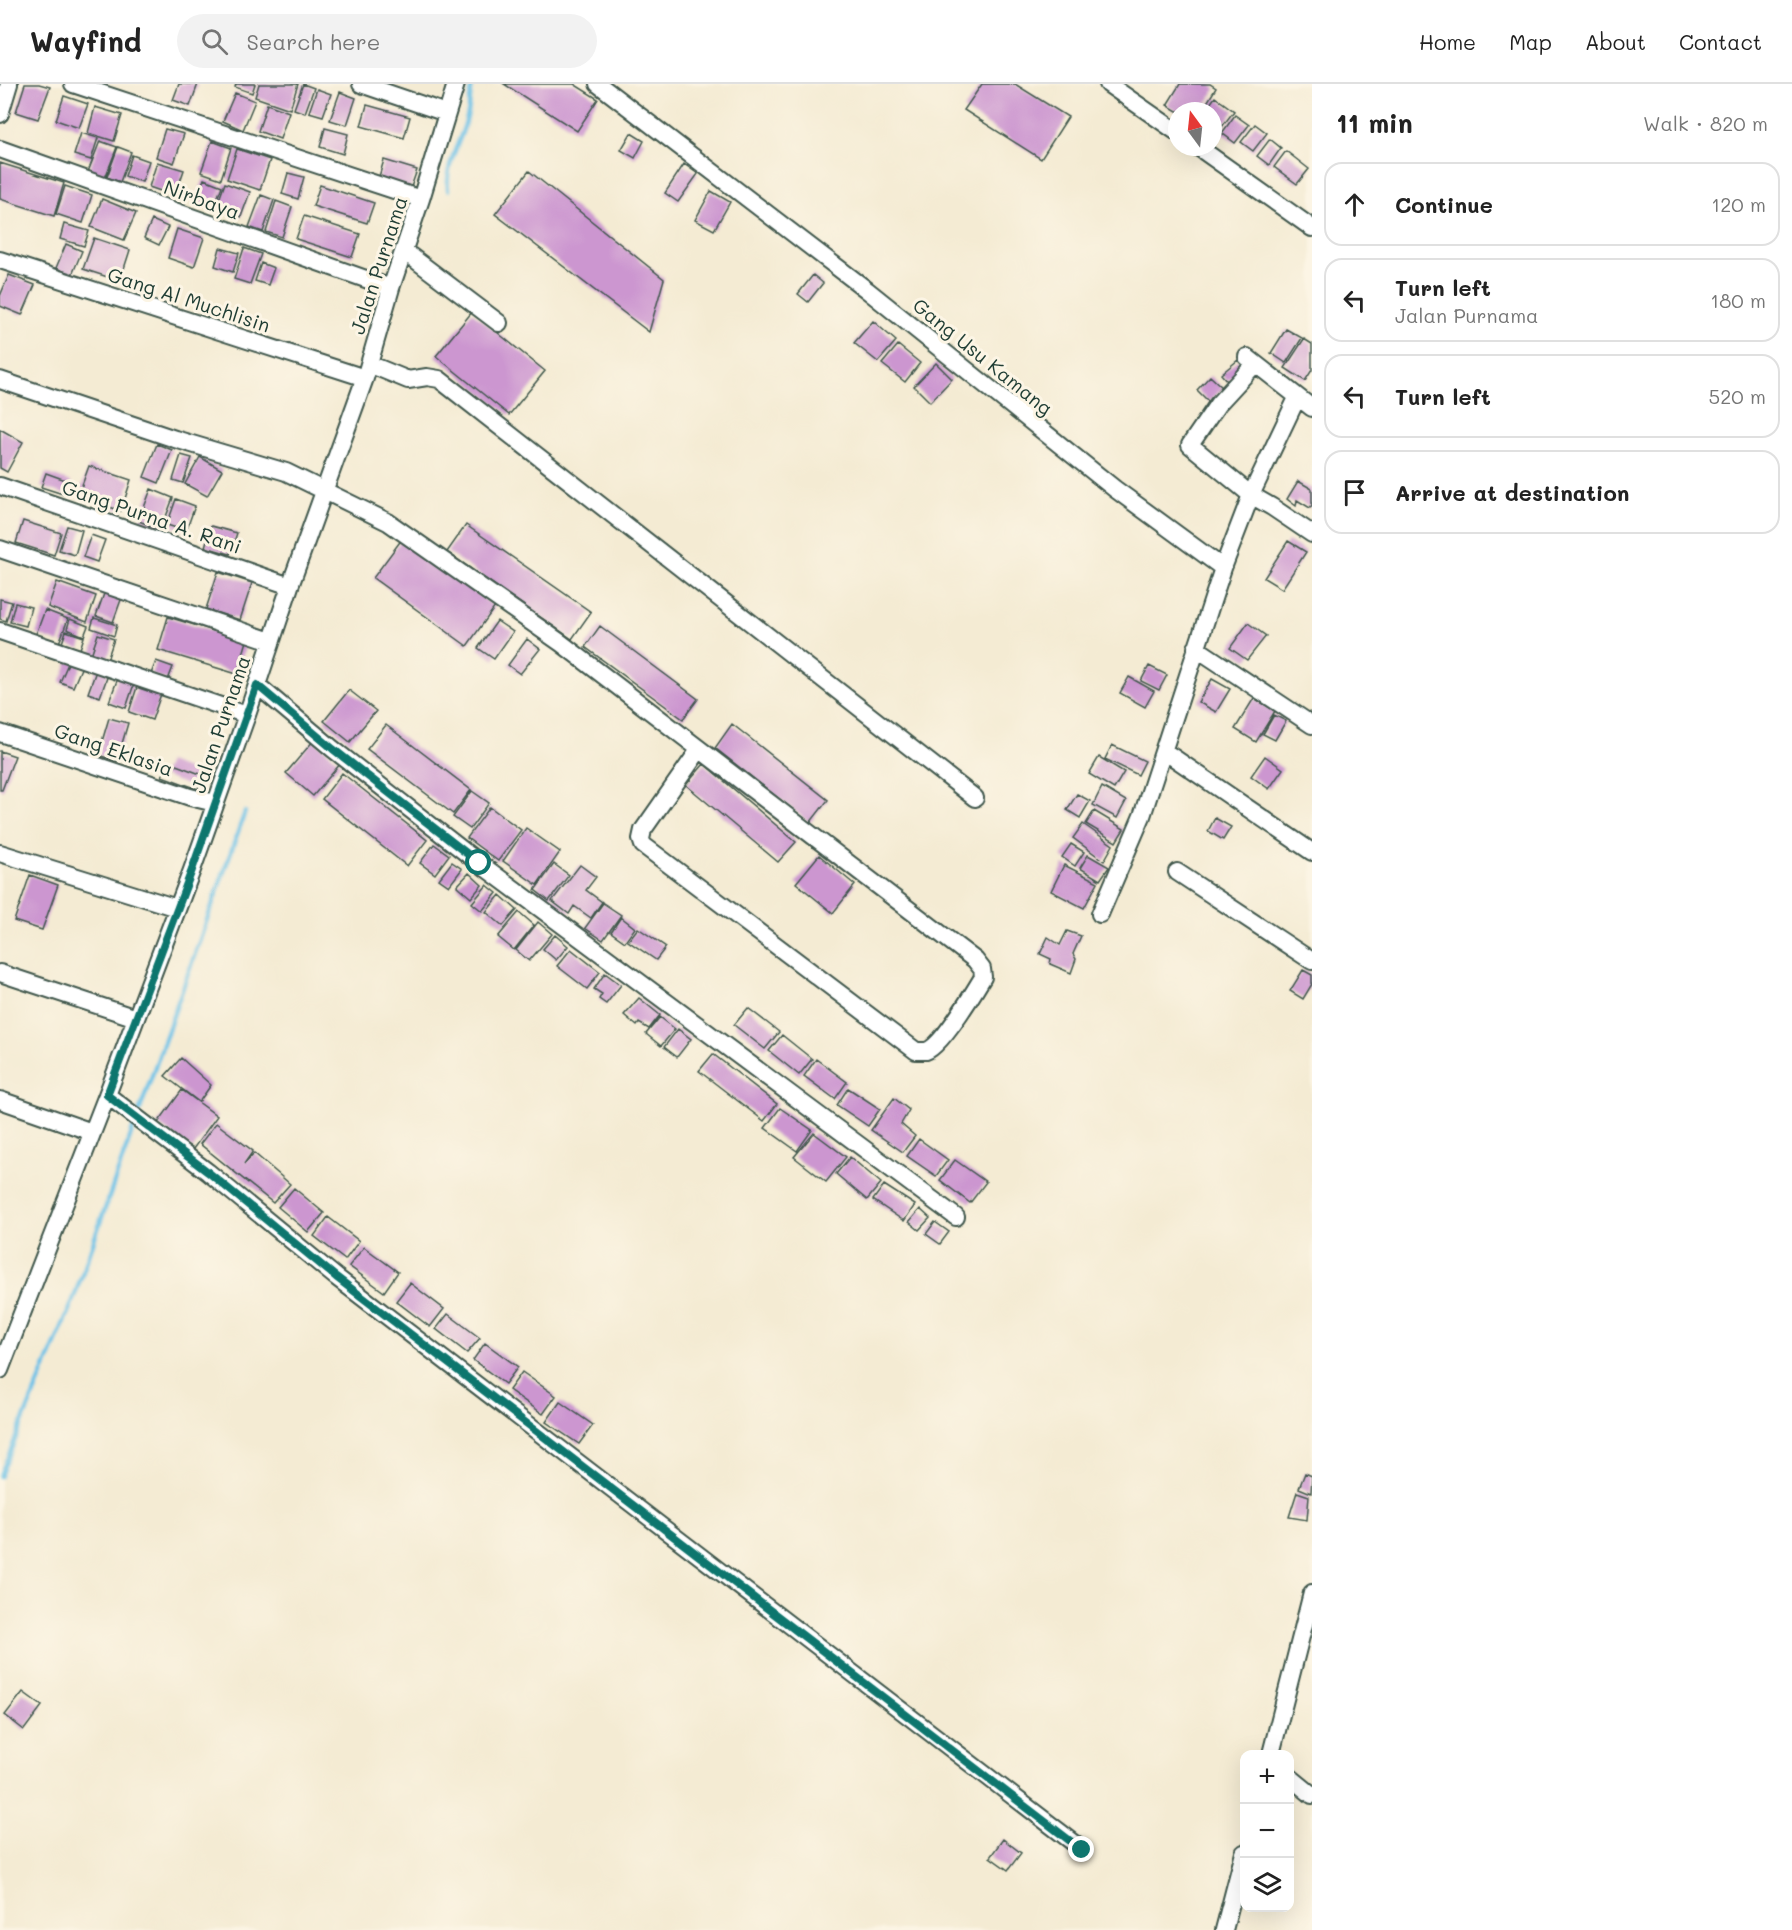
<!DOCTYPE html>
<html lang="en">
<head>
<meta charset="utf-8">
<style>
  body { margin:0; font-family:Mali,sans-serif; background:#f2f2f2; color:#222 }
  .controls { position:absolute; right:18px; bottom:18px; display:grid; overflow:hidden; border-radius:12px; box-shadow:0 6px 24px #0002 }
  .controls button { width:54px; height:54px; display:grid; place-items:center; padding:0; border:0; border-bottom:2px solid #e0e0e0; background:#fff; color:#222; font:30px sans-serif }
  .compass { position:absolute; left:1168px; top:18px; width:54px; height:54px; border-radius:50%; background:#fff; box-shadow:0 6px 24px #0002; rotate:345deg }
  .stop { position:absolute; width:18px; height:18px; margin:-14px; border:4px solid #0f766e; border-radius:50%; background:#fff }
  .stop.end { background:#0f766e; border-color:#fff; box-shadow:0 2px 6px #0008 }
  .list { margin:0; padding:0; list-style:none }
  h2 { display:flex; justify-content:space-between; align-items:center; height:78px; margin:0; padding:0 24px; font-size:26px }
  h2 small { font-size:20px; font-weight:400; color:#767676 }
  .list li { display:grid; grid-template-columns:39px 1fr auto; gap:18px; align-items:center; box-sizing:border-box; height:84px; margin:0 12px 12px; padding:0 12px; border:2px solid #e0e0e0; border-radius:18px }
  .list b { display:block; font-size:22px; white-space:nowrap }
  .list p { margin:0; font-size:20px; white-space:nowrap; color:#767676 }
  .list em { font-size:20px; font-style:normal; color:#767676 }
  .icon { flex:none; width:33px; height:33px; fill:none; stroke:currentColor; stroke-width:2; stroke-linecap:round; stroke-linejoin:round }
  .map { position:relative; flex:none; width:1312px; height:1846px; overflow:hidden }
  header { display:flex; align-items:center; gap:36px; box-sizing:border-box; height:84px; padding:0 30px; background:#fff; border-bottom:2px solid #e0e0e0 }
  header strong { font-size:28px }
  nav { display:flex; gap:33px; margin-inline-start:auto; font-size:21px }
  .search { width:420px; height:54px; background:#f2f2f2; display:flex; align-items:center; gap:15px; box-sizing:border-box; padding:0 21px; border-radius:33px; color:#767676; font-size:22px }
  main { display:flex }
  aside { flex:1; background:#fff }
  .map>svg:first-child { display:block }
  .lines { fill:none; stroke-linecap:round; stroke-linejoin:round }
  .stream { stroke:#6ac1e7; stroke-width:4.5 }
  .building { fill:#cc96d0 }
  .minor-casing { stroke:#3f574c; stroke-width:20 }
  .minor { stroke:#fff; stroke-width:16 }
  .route { stroke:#0f766e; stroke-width:8 }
  .labels { text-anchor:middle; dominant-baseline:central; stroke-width:6; stroke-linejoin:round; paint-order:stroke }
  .street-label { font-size:20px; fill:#1f3d34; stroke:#fcf5e5 }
</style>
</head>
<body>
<header>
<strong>Wayfind</strong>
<div class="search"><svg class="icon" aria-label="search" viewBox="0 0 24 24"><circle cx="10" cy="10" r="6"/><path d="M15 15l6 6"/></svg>Search here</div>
<nav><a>Home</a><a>Map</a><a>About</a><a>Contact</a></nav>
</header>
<main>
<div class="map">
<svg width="1312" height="1846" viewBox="0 0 1312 1846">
  <rect width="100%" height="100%" fill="#fcf5e5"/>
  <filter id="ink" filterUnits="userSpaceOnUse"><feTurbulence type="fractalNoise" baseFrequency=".0167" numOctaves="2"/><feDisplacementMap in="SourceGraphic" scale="12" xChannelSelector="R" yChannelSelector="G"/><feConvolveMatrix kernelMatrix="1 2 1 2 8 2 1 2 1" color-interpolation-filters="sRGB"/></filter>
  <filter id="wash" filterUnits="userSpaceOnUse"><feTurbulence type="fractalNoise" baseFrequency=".008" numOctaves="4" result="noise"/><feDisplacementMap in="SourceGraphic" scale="24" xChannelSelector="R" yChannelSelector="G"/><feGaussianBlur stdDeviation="1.35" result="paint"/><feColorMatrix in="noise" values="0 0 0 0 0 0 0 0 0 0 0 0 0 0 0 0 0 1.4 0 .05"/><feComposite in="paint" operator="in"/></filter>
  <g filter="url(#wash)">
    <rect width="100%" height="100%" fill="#f4ebd3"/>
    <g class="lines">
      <!-- stream -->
      <path class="stream" d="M448,106C445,79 461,58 467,33C470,23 470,11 472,0
        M138,1031L245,728
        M0,1392L72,1219L135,1039"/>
    </g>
    <g id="blocks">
      <!-- building -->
      <path class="building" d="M25,0H39L50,3L38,35L16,28Z
        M179,0H198L190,22L173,16Z
        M236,0H255L252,9L235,3Z
        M259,0H298L290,25L255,13Z
        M303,0L314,4L305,29L294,25Z
        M504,0H574L598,15L577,47Z
        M982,0H1015L1068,33L1041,75L964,26Z
        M1180,0H1210L1216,4L1202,27H1177L1167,21Z
        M317,5L331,10L323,32L309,28Z
        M340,8L356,14L347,41L330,36Z
        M235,9L255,17L243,46L223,37Z
        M64,12L88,20L79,44L56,36Z
        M1215,13L1234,27L1218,48L1213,45V27H1205Z
        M267,20L289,28L280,55L258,47Z
        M367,21L410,33L404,54L361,42Z
        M95,23L122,31L114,57L88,49Z
        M1235,31L1249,41L1235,59L1222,49Z
        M1255,40L1267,49L1253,67L1241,58Z
        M325,44L348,50L343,70L320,63Z
        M165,45L184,50L174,79L156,73Z
        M81,49L98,54L91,76L74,71Z
        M631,49L644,57L635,74L621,66Z
        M1270,55L1281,64L1269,81L1257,72Z
        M100,57L117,63L105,94L88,88Z
        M212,57L231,64L221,95L201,88Z
        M118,63L131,68L120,98L107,93Z
        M237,65L270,76L260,106L227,95Z
        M1286,67L1309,85L1297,100L1274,83Z
        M132,71L149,77L142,98L125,92Z
        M384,76L417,86L410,106L378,96Z
        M157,78L184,86L175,112L149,103Z
        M0,79L64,99L54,132L0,115Z
        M684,80L698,90L678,118L665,109Z
        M529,87L664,195L649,248L495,130Z
        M288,89L304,93L298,115L282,110Z
        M204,95L222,102L213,125L195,118Z
        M225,99L250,108L241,133L216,124Z
        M320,101L374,119L367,139L313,122Z
        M65,102L92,111L83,139L56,130Z
        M711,107L730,118L714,146L695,136Z
        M261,111L274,116L263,148L249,143Z
        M102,115L136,129L124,156L91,143Z
        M276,117L292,123L282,153L266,148Z
        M304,132L360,150L352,173L296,155Z
        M152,136L168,143L159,161L144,154Z
        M64,140L89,147L84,162L60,155Z
        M177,145L204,154L194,183L168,174Z
        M94,154L130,166L120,197L83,185Z
        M66,160L82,167L72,191L56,184Z
        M220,164L239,169L233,188L215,182Z
        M244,164L261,170L250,200L234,195Z
        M261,179L274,184L268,201L255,197Z
        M9,191L35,201L22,231L0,222V212Z
        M813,191L823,199L808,218L798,210Z
        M472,228L545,287L509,331L436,272Z
        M873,237L896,257L878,278L854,259Z
        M1286,245L1302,254L1286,279L1271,269Z
        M1304,255L1312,260V286L1305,297L1285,284Z
        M898,261L920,279L905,298L882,280Z
        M1238,276L1244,283L1227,297L1221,290Z
        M936,279L952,295L930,318L914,302Z
        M1210,292L1223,304L1209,318L1197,306Z
        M0,345L23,358L7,388L0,384Z
        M157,360L172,366L159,399L144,393Z
        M181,371L192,374L183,399L173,396Z
        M200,373L222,386L207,412L185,400Z
        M89,382L131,396L121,427L78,412Z
        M46,389L71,398L66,411L41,403Z
        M1298,397L1312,405V421L1310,424L1297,416L1296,422L1287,415Z
        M151,405L173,414L161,446L139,437Z
        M176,415L195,422L186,447L167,441Z
        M23,437L61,449L54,471L16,459Z
        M466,441L591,528L572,555L447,468Z
        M67,442L82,446L75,471L59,466Z
        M211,442L237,449L230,470L205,463Z
        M91,451L105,456L97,478L83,473Z
        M402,455L495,523L467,562L373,494Z
        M1288,457L1306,468L1282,505L1264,494Z
        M218,488L252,499L240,536L206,525Z
        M57,498L96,512L87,538L48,523Z
        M105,507L122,513L113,538L96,532Z
        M0,515L12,518L6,537L0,535Z
        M15,519L31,523L26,542L10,538Z
        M45,526L68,535L59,559L36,550Z
        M168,533L247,557L237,590L158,566Z
        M94,534L117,541L114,552L91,544Z
        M70,535L88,542L84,552L67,545Z
        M497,537L513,548L494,575L478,564Z
        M1248,539L1266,552L1247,576L1230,564Z
        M600,542L698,615L683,635L585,563Z
        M66,547L84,553L80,565L62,559Z
        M98,550L114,555L106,579L90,574Z
        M527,555L540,565L520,590L508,581Z
        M69,577L82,582L73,603L60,598Z
        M156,577L173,583L168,596L151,590Z
        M1149,582L1167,591L1159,606L1141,597Z
        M97,584L109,588L100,613L88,609Z
        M119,591L135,597L126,624L109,618Z
        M1129,593L1154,607L1145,623L1120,609Z
        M1212,595L1230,605L1216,628L1198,618Z
        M138,600L162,607L152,636L129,628Z
        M349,606L376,627L350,658L324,637Z
        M1254,614L1275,627L1256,658L1235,645Z
        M1274,631L1286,637L1275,656L1263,650Z
        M109,634L128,639L117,677L98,671Z
        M732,640L828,716L810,739L715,664Z
        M386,641L471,706L453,730L367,665Z
        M314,656L341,679L313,712L286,689Z
        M1112,661L1145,677L1138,691L1105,675Z
        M0,667L15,672L2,706H0Z
        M1265,672L1283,685L1269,705L1251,692Z
        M1099,673L1124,688L1114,705L1089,690Z
        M168,678L203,691L198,705L162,692Z
        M704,680L796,758L778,778L686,701Z
        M342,689L427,756L407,782L322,715Z
        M1102,703L1126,717L1117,734L1093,721Z
        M472,707L489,719L470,745L453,733Z
        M1077,710L1090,717L1080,734L1067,726Z
        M490,723L521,746L498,777L467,754Z
        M1094,727L1124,745L1116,758L1086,740Z
        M1215,734L1231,743L1223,756L1208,747Z
        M1083,740L1113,761L1104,777L1073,754Z
        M526,744L560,768L537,801L503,777Z
        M434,760L449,771L435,790L420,779Z
        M1071,760L1084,768L1075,782L1062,773Z
        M819,771L855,801L833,829L796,799Z
        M1088,771L1109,783L1100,796L1080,784Z
        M452,778L462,785L449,802L439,795Z
        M554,780L569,791L549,817L535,806Z
        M580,781L596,793L586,806L602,818L591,834L574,822L569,830L552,817Z
        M1064,781L1098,798L1084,824L1051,807Z
        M469,789L482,801L471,814L457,802Z
        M30,791L58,801L42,846L14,837Z
        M487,801L497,809L482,827L472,819Z
        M500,811L517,826L503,842L486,828Z
        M603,819L621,831L603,856L585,844Z
        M519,828L534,841L514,866L498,853Z
        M621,833L635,844L625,858L611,848Z
        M538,838L552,850L529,877L516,866Z
        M638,844L666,863L656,876L628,857Z
        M1067,847L1081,852L1073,870L1076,875L1071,889L1050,880L1051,875L1040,870L1048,853L1060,861Z
        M555,851L568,862L556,876L543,865Z
        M571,865L600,888L587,905L557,882Z
        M1303,886L1312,891V900L1303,915L1290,907Z
        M605,889L621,901L606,920L599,915L602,910L594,905Z
        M639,914L660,931L649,945L639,939L637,942L624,931Z
        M748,924L779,948L765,965L734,941Z
        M660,933L675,945L661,962L646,950Z
        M678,945L691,955L677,973L664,963Z
        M782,951L812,975L799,991L769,967Z
        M713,970L777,1020L764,1037L699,987Z
        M181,974L211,1001L199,1018L165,992Z
        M816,975L847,998L835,1015L804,992Z
        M848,1004L880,1025L868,1042L837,1021Z
        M182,1006L217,1032L193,1065L157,1040Z
        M894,1014L909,1026L901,1040L915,1052L903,1068L871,1046Z
        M780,1024L812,1046L797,1067L765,1044Z
        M216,1039L253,1067L244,1080L254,1069L290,1100L273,1119L200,1060Z
        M814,1049L846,1073L826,1098L794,1073Z
        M919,1055L948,1076L936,1092L907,1072Z
        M850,1073L881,1099L867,1116L836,1090Z
        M955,1076L986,1098L970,1119L940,1096Z
        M884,1101L915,1121L904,1137L873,1116Z
        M294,1104L324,1129L308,1148L278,1123Z
        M920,1125L930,1134L919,1146L909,1138Z
        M328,1133L359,1157L345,1176L314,1152Z
        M935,1138L949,1148L940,1160L926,1150Z
        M364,1163L398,1188L384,1208L349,1182Z
        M410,1199L444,1225L430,1243L396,1217Z
        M448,1230L480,1254L467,1269L436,1245Z
        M485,1259L518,1283L505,1300L473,1276Z
        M522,1288L556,1312L543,1330L509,1306Z
        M560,1318L593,1341L579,1360L546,1338Z
        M1305,1389L1312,1392L1311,1409L1299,1404Z
        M1297,1408L1309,1412L1307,1436L1289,1433Z
        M23,1608L42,1622L24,1646L5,1631Z
        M1003,1755L1021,1769L1008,1786L990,1773Z"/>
    </g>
  </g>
  <g filter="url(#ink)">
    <use href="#blocks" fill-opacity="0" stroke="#3f574c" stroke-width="1.5"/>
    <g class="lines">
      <!-- minor casing -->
      <g class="minor-casing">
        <path id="minor" d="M73,0L421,115
          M361,0L446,29
          M598,0L867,206L1115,405L1223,484L1251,411L1272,423L1312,450
          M1108,0L1177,48
          M0,30L9,0
          M1198,63L1312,144
          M0,65L391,204
          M404,167L499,239
          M0,176L365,294
          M1247,273L1312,324
          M369,280L408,296L427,293L439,295L975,714
          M1255,280L1218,320L1190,361L1251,411L1297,314
          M0,296L175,355L286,388L388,438L561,559L975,876L982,885L983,893C974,908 941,963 926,967C923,967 920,967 916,967L643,761L641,755L643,746L699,666
          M0,402L290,502
          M0,465L271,557
          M0,547L247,631
          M1196,564L1312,641
          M257,601L333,665L479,779L956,1133
          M0,649L190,713L215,719
          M1164,667L1312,768
          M0,769L177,824
          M1177,788L1312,877
          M1100,830L1142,732L1223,484
          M0,889L136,934
          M107,1011L208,1088L336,1193L1082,1765
          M0,1016L92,1048
          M0,1286L107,1011L192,786L247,631L290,502L365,294L391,204L421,115L456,0
          M1271,1670L1312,1509
          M1290,1693L1312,1711
          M1224,1846L1244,1769"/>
      </g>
      <!-- minor -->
      <use href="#minor" class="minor"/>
    </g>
  </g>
  <g class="lines" filter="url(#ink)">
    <!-- route -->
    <path class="route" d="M479,779L333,665L257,601L192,786L107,1011L208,1088L336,1193L1082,1766"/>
  </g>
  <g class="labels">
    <!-- street labels -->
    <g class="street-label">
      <text transform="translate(202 115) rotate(20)">Nirbaya</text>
      <text transform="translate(378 181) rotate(-72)">Jalan Purnama</text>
      <text transform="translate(189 215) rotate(18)">Gang Al Muchlisin</text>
      <text transform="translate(983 272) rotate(39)">Gang Usu Kamang</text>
      <text transform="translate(152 432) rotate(19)">Gang Purna A. Rani</text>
      <text transform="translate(220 640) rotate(-71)">Jalan Purnama</text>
      <text transform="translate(114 665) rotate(19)">Gang Eklasia</text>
    </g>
  </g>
</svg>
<div class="controls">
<button>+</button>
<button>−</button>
<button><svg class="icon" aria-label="layers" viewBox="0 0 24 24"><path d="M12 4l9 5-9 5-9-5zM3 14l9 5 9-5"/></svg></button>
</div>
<svg class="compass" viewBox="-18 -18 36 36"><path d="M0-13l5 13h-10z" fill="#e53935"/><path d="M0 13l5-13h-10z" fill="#767676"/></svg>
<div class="stop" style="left:479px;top:779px"></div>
<div class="stop end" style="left:1082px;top:1766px"></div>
</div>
<aside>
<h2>11 min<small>Walk · 820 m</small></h2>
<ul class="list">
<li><svg class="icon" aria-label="ahead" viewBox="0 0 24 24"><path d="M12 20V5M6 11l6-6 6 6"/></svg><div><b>Continue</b></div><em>120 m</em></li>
<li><svg class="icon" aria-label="left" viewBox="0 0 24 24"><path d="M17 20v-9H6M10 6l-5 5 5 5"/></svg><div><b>Turn left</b><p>Jalan Purnama</p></div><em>180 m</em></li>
<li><svg class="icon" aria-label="left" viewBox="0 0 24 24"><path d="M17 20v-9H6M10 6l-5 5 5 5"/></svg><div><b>Turn left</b></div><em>520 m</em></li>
<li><svg class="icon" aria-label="arrive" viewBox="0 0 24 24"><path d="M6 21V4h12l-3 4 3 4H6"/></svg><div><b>Arrive at destination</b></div></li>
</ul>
</aside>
</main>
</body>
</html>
